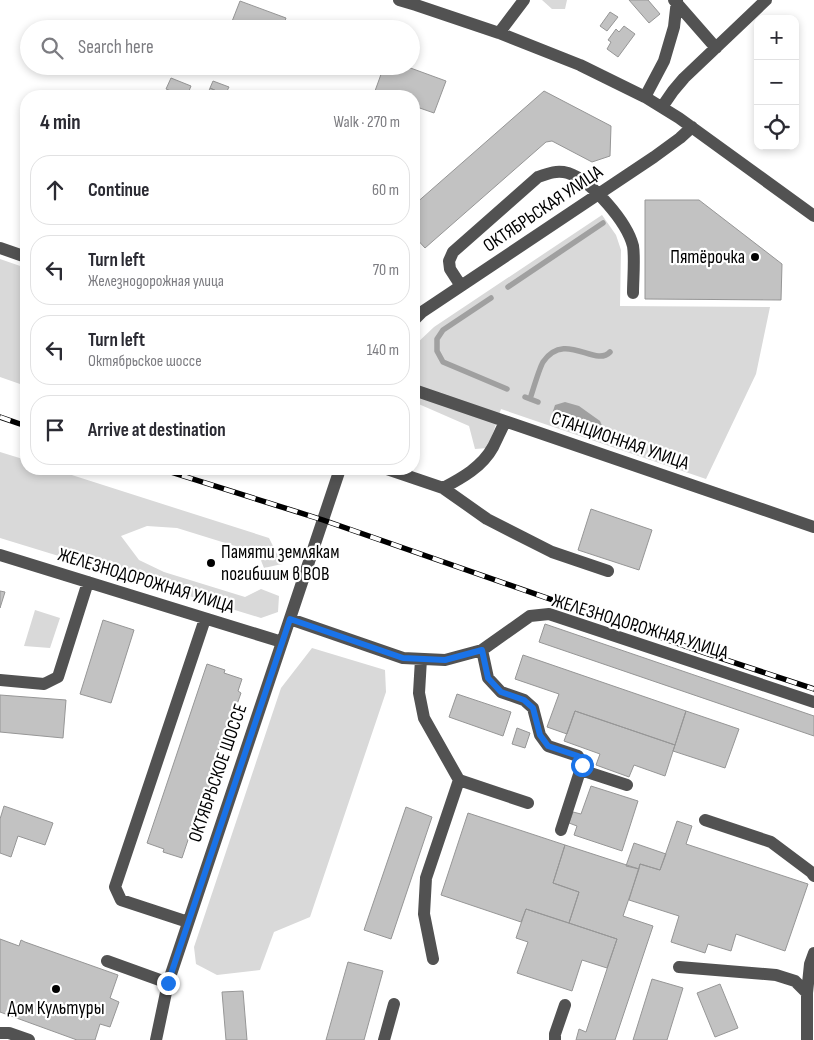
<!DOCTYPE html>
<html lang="en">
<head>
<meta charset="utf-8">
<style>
  body { margin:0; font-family:"Sofia Sans Condensed",sans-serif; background:#f7f7f7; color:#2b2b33 }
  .controls { position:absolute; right:15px; top:15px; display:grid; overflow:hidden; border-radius:10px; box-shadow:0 2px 8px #0003 }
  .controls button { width:45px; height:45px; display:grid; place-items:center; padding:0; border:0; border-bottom:1px solid #e1e1e2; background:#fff; color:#2b2b33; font:25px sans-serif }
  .stop { position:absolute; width:15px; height:15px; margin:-11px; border:4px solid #1a73e8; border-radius:50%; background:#fff }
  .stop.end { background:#1a73e8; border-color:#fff; box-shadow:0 1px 5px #0008 }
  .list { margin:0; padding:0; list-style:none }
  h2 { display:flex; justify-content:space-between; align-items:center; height:65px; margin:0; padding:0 20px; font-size:21px }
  h2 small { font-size:16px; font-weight:400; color:#7c7c81 }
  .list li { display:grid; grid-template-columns:32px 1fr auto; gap:15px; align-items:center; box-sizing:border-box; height:70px; margin:0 10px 10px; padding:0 10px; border:1px solid #e1e1e2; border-radius:20px }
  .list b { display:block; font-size:19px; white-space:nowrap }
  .list p { margin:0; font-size:16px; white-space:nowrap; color:#7c7c81 }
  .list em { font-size:16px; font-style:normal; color:#7c7c81 }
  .icon { flex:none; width:28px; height:28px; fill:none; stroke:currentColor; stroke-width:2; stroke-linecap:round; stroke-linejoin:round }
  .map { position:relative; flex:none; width:814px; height:1040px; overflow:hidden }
  .search { position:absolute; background:#fff; box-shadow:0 2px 8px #0003; left:20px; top:20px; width:400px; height:55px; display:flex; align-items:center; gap:12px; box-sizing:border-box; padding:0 18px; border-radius:28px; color:#7c7c81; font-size:19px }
  .panel { position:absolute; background:#fff; box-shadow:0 2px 8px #0003; left:20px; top:90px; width:400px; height:385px; border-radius:20px }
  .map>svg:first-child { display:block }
  .green { fill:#d9d9d9 }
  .water { fill:#a0a0a0 }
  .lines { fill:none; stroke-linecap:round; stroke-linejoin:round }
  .stream { stroke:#a0a0a0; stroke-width:5.5 }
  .building { fill:#c2c2c2; stroke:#969696 }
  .minor { stroke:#525252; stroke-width:12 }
  .rail-casing { stroke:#000; stroke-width:5.5 }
  .rail { stroke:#fff; stroke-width:4; stroke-dasharray:11; stroke-linecap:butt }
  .route { stroke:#1a73e8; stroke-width:6 }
  .poi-dot { fill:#000; stroke:#fff; stroke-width:2 }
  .labels { text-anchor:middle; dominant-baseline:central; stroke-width:4.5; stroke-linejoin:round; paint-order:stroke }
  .street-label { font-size:19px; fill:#000; stroke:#fff }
  .poi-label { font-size:19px; fill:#000; stroke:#fff; text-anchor:end }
</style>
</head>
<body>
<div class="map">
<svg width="814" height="1040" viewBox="0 0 814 1040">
  <rect width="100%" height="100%" fill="#fff"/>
  <!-- green -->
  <path class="green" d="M542,0H567L565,9H552Z
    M602,215L616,235L621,250L620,306L770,307L756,374L706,479L501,409L488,448L475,449L469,426L414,402V346L434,327Z
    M0,259L26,268V384H20L0,377Z
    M0,452L26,460V469H53L269,538L282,564L264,568L258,553L177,528L147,526L121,536L139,560L164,572L245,597L261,589L279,596L278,612L261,618L0,538Z
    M35,610L60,618L50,648L24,646Z
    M312,648L385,670L386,692L310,917L274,932L260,970L217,975L196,964L194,947L281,688Z"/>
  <!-- water -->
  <path class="water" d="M565,402L579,406L600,421L603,428L601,434L594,438L558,425L551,417L555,405Z"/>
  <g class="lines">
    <!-- stream -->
    <path class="stream" d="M508,287L603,223
      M491,298L443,330L437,339V351L443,362L507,389
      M525,397L538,402
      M530,399C533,390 539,369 543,362C565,330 595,368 610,352"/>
  </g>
  <!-- building -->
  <path class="building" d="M629,0H648L660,14L649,23Z
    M240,1L286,18L282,29H244L231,24Z
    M610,12L618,17L607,31L600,26Z
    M624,26L635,34L618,57L607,49L611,42L608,40L616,29L619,32Z
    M384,66H405L446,81L434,113L414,106V96H388L375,91Z
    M171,78L191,86L187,96H183L166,89Z
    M213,81L229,87L225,95L210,88Z
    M210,88L225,95V96H207Z
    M544,91L611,126L610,156L592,162L552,141L546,142L425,248L414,236V205Z
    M645,200H699L782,264L781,300L645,299Z
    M591,509L652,530L639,570L578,550Z
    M0,591L5,592L0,608Z
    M103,620L134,630L111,703L80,694Z
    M545,624L814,716V736L539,642Z
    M523,655L686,711L675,745L575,711L567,734L547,727L559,694L515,679Z
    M207,664L225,670L224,673L242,679L238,691L241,693L235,710L232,709L226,727L229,728L223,745H220L209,779L211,780L206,798L203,797L198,811L201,812L192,838L189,837L182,858L163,852L164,849L147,843Z
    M457,694L511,712L503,736L449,717Z
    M0,695L66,700L63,738L0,732Z
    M575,711L675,745L665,776L634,765L629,777L596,765L600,754L564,741Z
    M686,711L739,729L725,768L673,751Z
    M517,728L530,733L525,748L512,744Z
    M591,786L638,801L622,851L574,835L577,826L569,823L573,812L581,814Z
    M4,806L53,823L45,845L18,836L11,857L0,853V819Z
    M406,807L432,817L391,939L364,930Z
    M468,813L565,845L553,883L579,892L569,923L526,909L521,922L441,895Z
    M677,821L692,826L686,844L808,884L785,951L736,934L731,951L708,944L705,953L671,942L679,916L629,900L640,864L660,870Z
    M634,843L666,854L660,870L640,864L639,869L626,866Z
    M565,845L639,869L623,916L653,926L615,1040H576L579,1029L586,1032L617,939L569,923L579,892L553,883Z
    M526,909L617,939L607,968L582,960L572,991L517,973L528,942L516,938Z
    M0,939L19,946L21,940L25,942L118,975L110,998L119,1002L110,1027L100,1024L95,1040H77L0,1012Z
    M348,962L383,971L364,1040H326Z
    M652,979L683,988L667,1040H633Z
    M720,984L738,1028L715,1037L697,993Z
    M243,991L247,1040H226L222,992Z"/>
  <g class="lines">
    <!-- minor -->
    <path class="minor" d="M399,0L416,5L499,33L580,65L645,97L679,118L814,216
      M674,0L716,48
      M499,33L524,0
      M645,97L664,61L674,27L677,0
      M662,107L673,91L684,78L766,0
      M0,248L26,257
      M461,286L450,269L449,261L453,252L538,177C549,173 557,170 568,173C592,181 627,222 633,246C635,258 633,280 633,293
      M414,320L422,312L654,157L680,138L692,127
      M414,390L814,527
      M387,469L443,488C462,478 482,467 493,447C497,439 501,430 505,422
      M443,488L487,519L552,552L608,571
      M0,555L282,642
      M290,619L403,658L445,660L482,650L530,616L549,614L814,702
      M482,650L488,678L501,692L524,700L533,708L540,735L548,746L578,756L582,765L561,830
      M421,659L419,693L424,718L459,780L528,803
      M0,680L44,684L58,677L88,582
      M581,770L627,785
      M705,820L771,842L811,872L814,876
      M188,922L121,900L115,887L205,619
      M433,959L424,914L426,878L459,780
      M107,961L168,983
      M679,967L776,975L795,981L807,993V1040
      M807,993L810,964L814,953
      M0,1033H9L29,1040
      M156,1040L168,983L340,469
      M384,1040L394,1004
      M555,1040V1034L565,1005"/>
    <!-- rail casing -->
    <g class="rail-casing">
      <path id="rail" d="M0,417L26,426
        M161,469L323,520L702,652L814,689"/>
    </g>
    <!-- rail -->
    <use href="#rail" class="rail"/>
  </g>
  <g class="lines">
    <!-- route -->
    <path class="route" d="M168,983L290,619L403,658L445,660L482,650L488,678L501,692L524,700L533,708L540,735L548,746L578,756L582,765"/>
  </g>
  <!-- markers -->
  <g class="poi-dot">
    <circle cx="755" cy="257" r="5"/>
    <circle cx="211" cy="563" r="5"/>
    <circle cx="56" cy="989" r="5"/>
  </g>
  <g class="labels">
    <!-- street labels -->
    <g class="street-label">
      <text transform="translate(543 209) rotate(-34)">ОКТЯБРЬСКАЯ УЛИЦА</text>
      <text transform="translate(620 441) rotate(19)">СТАНЦИОННАЯ УЛИЦА</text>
      <text transform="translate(146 581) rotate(17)">ЖЕЛЕЗНОДОРОЖНАЯ УЛИЦА</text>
      <text transform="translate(640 627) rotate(17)">ЖЕЛЕЗНОДОРОЖНАЯ УЛИЦА</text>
      <text transform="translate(218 773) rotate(-71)">ОКТЯБРЬСКОЕ ШОССЕ</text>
    </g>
    <!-- poi labels -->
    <g class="poi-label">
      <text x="745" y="257">Пятёрочка</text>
      <text x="221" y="552" text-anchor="start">Памяти землякам<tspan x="221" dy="22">погибшим в ВОВ</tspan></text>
      <text x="56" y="1008" text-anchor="middle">Дом Культуры</text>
    </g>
  </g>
</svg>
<div class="controls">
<button>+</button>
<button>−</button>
<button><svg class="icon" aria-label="locate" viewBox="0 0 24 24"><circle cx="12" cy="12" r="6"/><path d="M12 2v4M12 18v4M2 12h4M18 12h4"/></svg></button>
</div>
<div class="stop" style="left:582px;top:765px"></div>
<div class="stop end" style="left:168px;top:983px"></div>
<div class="search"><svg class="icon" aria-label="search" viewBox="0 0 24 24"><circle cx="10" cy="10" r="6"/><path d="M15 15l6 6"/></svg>Search here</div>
<section class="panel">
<h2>4 min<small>Walk · 270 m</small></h2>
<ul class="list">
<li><svg class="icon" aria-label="ahead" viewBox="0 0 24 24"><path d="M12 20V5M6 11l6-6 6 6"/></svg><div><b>Continue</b></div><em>60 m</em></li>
<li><svg class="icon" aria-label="left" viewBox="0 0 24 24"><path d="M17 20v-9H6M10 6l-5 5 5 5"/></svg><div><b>Turn left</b><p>Железнодорожная улица</p></div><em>70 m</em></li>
<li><svg class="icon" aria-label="left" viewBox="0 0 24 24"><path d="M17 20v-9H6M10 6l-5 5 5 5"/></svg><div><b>Turn left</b><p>Октябрьское шоссе</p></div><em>140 m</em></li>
<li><svg class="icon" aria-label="arrive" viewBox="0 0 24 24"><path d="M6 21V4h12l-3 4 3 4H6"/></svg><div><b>Arrive at destination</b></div></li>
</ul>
</section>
</div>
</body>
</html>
